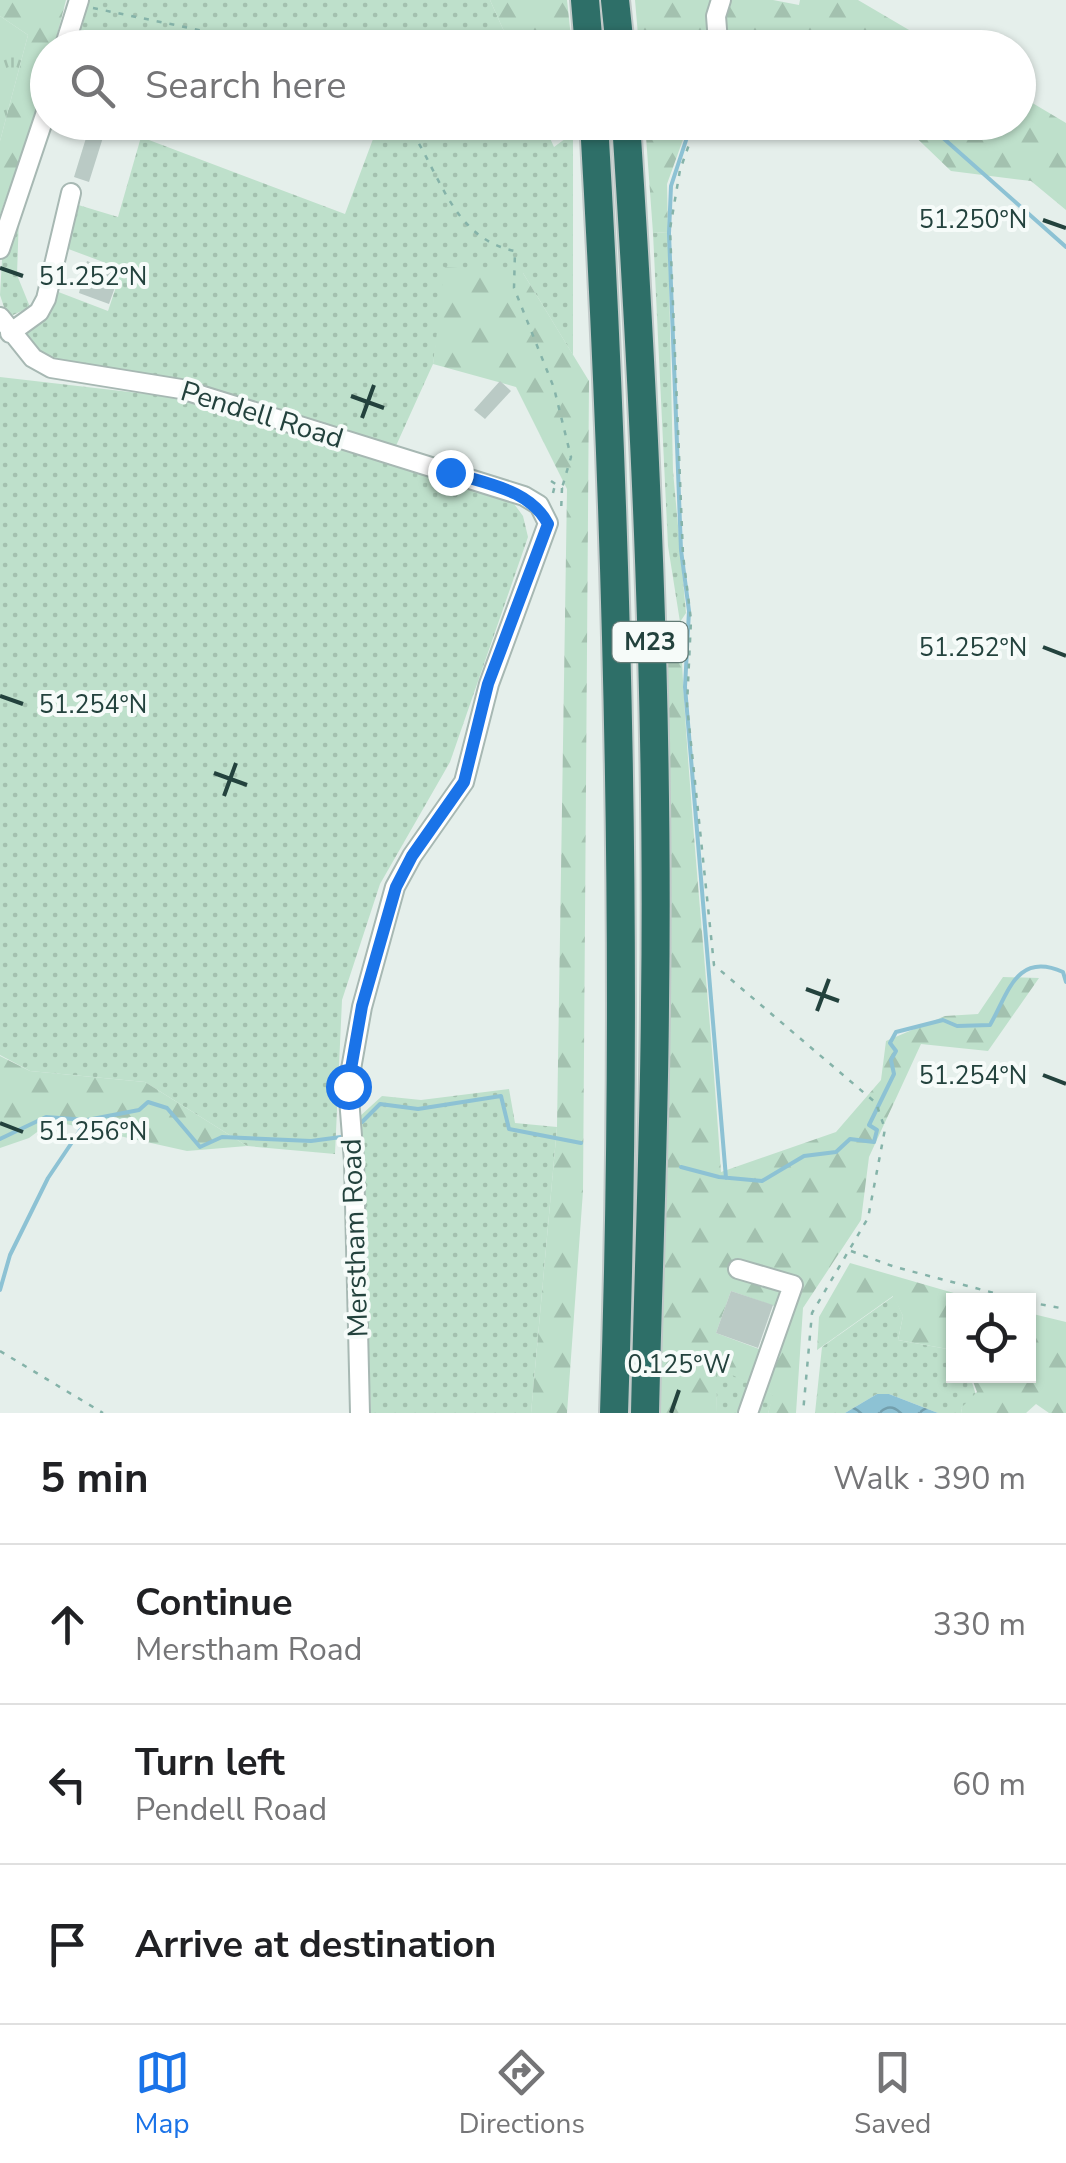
<!DOCTYPE html>
<html lang="en">
<head>
<meta charset="utf-8">
<style>
  body { margin:0; font-family:"Nunito Sans",sans-serif; background:#f2f2f2; color:#202124 }
  .controls { position:absolute; right:30px; bottom:30px; display:grid; overflow:hidden; border-radius:0px; box-shadow:0 2px 8px #0004 }
  .controls button { width:90px; height:90px; display:grid; place-items:center; padding:0; border:0; border-bottom:2px solid #e0e0e0; background:#fff; color:#202124; font:50px sans-serif }
  .stop { position:absolute; width:30px; height:30px; margin:-22px; border:8px solid #1a73e8; border-radius:50%; background:#fff }
  .stop.end { background:#1a73e8; border-color:#fff; box-shadow:0 2px 10px #0008 }
  .list { margin:0; padding:0; list-style:none }
  h2 { display:flex; justify-content:space-between; align-items:center; height:130px; margin:0; padding:0 40px; font-size:42px }
  h2 small { font-size:32px; font-weight:400; color:#757577 }
  .list li { display:grid; grid-template-columns:65px 1fr auto; gap:30px; align-items:center; box-sizing:border-box; height:160px; padding:0 40px; border-top:2px solid #e0e0e0 }
  .list b { display:block; font-size:38px; white-space:nowrap }
  .list p { margin:0; font-size:32px; white-space:nowrap; color:#757577 }
  .list em { font-size:32px; font-style:normal; color:#757577 }
  .icon { flex:none; width:55px; height:55px; fill:none; stroke:currentColor; stroke-width:2; stroke-linecap:round; stroke-linejoin:round }
  .map { position:relative; flex:none; width:1066px; height:1413px; overflow:hidden }
  .search { position:absolute; background:#fff; box-shadow:0 2px 8px #0004; left:30px; right:30px; top:30px; height:110px; display:flex; align-items:center; gap:25px; box-sizing:border-box; padding:0 35px; border-radius:55px; color:#757577; font-size:38px }
  .sheet { height:610px; background:#fff }
  nav { display:flex; justify-content:space-around; align-items:center; box-sizing:border-box; height:140px; border-top:2px solid #e0e0e0; background:#fff; font-size:28px; color:#757577 }
  nav a { display:grid; justify-items:center; gap:5px }
  nav .on { color:#1a73e8 }
  .map>svg:first-child { display:block }
  .grass { fill:url(#grass-dots) }
  .forest { fill:url(#forest-firs); fill-rule:evenodd }
  .park { fill:url(#park-tufts) }
  .water { fill:url(#water-waves) }
  .lines { fill:none; stroke-linecap:round; stroke-linejoin:round }
  .stream { stroke:#8dc2d4; stroke-width:4 }
  .building { fill:#bacac5 }
  .minor-casing { stroke:#a7b8b3; stroke-width:22 }
  .highway-casing { stroke:#c1cac9; stroke-width:32 }
  .path { stroke:#85b3a9; stroke-width:2.5; stroke-dasharray:5 8; stroke-linecap:butt }
  .minor { stroke:#fff; stroke-width:18 }
  .highway { stroke:#2e6f68; stroke-width:28 }
  .route { stroke:#1a73e8; stroke-width:12 }
  .ticks { fill:none; stroke:#23423d; stroke-width:4 }
  .labels { text-anchor:middle; dominant-baseline:central; stroke-width:8; stroke-linejoin:round; paint-order:stroke }
  .shield { fill:#f6fbf9; stroke:#627a75; stroke-width:2.5 }
  .shield-label { font-size:25px; font-weight:bold; fill:#23423d }
  .street-label { font-size:28px; fill:#23423d; stroke:#f6fbf9 }
  .ticks-label { font-size:25px; text-anchor:middle; fill:#23423d; stroke:#f6fbf9; stroke-width:8; stroke-linejoin:round; paint-order:stroke }
</style>
</head>
<body>
<div class="map">
<svg width="1066" height="1413" viewBox="0 0 1066 1413">
  <defs>
    <pattern id="grass-dots" width="8" height="8" patternUnits="userSpaceOnUse" patternTransform="scale(2.5)"><rect width="8" height="8" fill="#bee0cb"/><path d="M2 2h.1M6 6h.1" fill="none" stroke="#a3c1af" stroke-width="1.8" stroke-linecap="round"/></pattern>
    <pattern id="forest-firs" width="22" height="20" patternUnits="userSpaceOnUse" patternTransform="scale(2.5)"><rect width="22" height="20" fill="#bee0cb"/><path d="M5 1l3.5 6h-7zM16 11l3.5 6h-7z" fill="#a3c1af"/></pattern>
    <pattern id="park-tufts" width="24" height="20" patternUnits="userSpaceOnUse" patternTransform="scale(2.5)"><rect width="24" height="20" fill="#bee0cb"/><path d="M3 7l-1-3M5 7V3M7 7l1-3M15 17l-1-3M17 17v-4M19 17l1-3" fill="none" stroke="#a3c1af"/></pattern>
    <pattern id="water-waves" width="16" height="10" patternUnits="userSpaceOnUse" patternTransform="scale(2.5)"><rect width="16" height="10" fill="#8dc2d4"/><path d="M0 5q4-4 8 0t8 0" fill="none" stroke="#739fad"/></pattern>
  </defs>
  <rect width="100%" height="100%" fill="#e5efeb"/>
  <!-- grass -->
  <path class="grass" d="M86,0H490L511,47L97,48L70,34Z
    M379,123H543L554,147L573,133V355L523,273L436,345L433,364L395,448L58,365L33,352L15,329L48,288L108,311L122,269L63,247L75,204L118,217L141,137L345,214Z
    M19,215L17,275L30,307L13,315L6,313L0,295L2,260Z
    M668,232L673,471L686,613L680,622L668,546L653,233Z
    M0,377L199,400L512,501L523,516L528,537L450,762L380,884L342,1000L335,1154L247,1146L145,1082L30,1071L0,1055Z
    M509,1089L515,1123L557,1127L531,1413H371L359,1117L382,1096L421,1100Z
    M894,1296L903,1316L898,1340L953,1350L954,1376H970L977,1398L961,1408L962,1413H938L889,1394H877L845,1413H815L822,1347Z
    M715,1366L774,1395L768,1413H717Z"/>
  <!-- forest -->
  <path class="forest" d="M0,0H66L54,47L48,48C47,108 19,159 0,215V141L28,35L0,16Z
    M490,0H567L572,47H511Z
    M635,0H773L799,5L800,0H858L938,47H639Z
    M1019,95L1066,123V210L1031,181L951,171L901,123L1018,122Z
    M645,123H689L667,184L668,232L653,233Z
    M445,267L523,273L589,381L583,1191L567,1413H531L557,1127L567,489L516,387L433,364Z
    M680,622C688,805 709,988 721,1172L836,1132L881,1080L886,1041L945,1016L978,1014L1003,977L1039,978L988,1051L921,1044L869,1157L861,1220L803,1308L796,1413H768L773,1395L716,1367L717,1413H659L669,1082L663,655ZM731,1291L774,1306L759,1349L716,1333Z
    M0,1056L30,1071L145,1082L247,1146L187,1151L52,1121L29,1138L0,1148Z
    M850,1263L978,1300H954L953,1350L898,1340L903,1316L893,1296L817,1350L819,1317Z
    M1029,1313L1066,1322V1413H1049L1036,1404L1026,1413H962L961,1408L977,1392L971,1376H1028Z"/>
  <!-- park -->
  <path class="park" d="M0,16L28,35L0,141Z"/>
  <!-- water -->
  <path class="water" d="M877,1394H889L938,1413H845Z"/>
  <g class="lines">
    <!-- stream -->
    <path class="stream" d="M737,33L855,48
      M692,122L671,186L669,233L681,550L689,611L685,687L726,1178
      M925,122L1066,247
      M362,1122L380,1104L418,1109L501,1096L509,1129L581,1143
      M0,1139L46,1117L87,1120L139,1110L148,1102L167,1108L200,1147L222,1137L311,1141L341,1137
      M681,1167L719,1177L762,1181L804,1156L836,1152L850,1139L874,1142L877,1130L869,1125L894,1074L891,1060L896,1051L890,1043L896,1032L943,1020L957,1026L990,1025C1008,994 1016,951 1063,972L1066,982
      M0,1290L10,1255L48,1178L87,1120"/>
  </g>
  <!-- building -->
  <path class="building" d="M90,125L105,131L89,182L74,177Z
    M87,261L120,273L109,304L79,293Z
    M500,381L511,391L485,419L474,410Z
    M731,1291L773,1305L758,1348L716,1333Z"/>
  <g class="lines">
    <!-- minor casing -->
    <g class="minor-casing">
      <path id="minor" d="M718,42L716,16L721,0
        M64,48L79,0
        M0,249L48,106
        M0,317L33,358L51,368L181,389L524,496L539,505L548,523L489,684L464,782L412,856L395,887L362,1007L348,1086L354,1161L360,1413
        M10,333L39,312L46,299L71,193
        M738,1269L793,1285L748,1413"/>
    </g>
    <!-- highway casing -->
    <g class="highway-casing">
      <path id="highway" d="M585,0L589,48
        M615,0L620,48
        M594,122C619,552 629,982 614,1413
        M626,122C645,416 659,711 655,1005C654,1141 648,1277 645,1413"/>
    </g>
    <!-- path -->
    <path class="path" d="M93,8L286,48
      M405,122C440,169 450,238 515,251L514,288L554,388L571,457L562,488
      M697,122L680,170L670,229L683,555L691,620L687,705L714,965L876,1103L885,1129L868,1218L812,1313L803,1413
      M551,481L562,488L561,513
      M553,493L555,485
      M851,1251L895,1267L1021,1300
      M1028,1302L1066,1309
      M0,1351L103,1413"/>
    <!-- minor -->
    <use href="#minor" class="minor"/>
    <!-- highway -->
    <use href="#highway" class="highway"/>
  </g>
  <g class="lines">
    <!-- route -->
    <path class="route" d="M348,1086L362,1006L396,887L412,856L464,782L488,684L548,524C530,489 486,484 450,472"/>
  </g>
  <!-- ticks -->
  <path class="ticks" d="M1043,220L1066,228M0,268L23,276M351,396L384,408M362,418L374,385M1043,647L1066,656M0,696L23,704M214,773L247,785M224,796L236,763M806,989L839,1001M817,1011L829,979M1043,1075L1066,1084M0,1123L23,1132M671,1413L679,1390"/>
  <g class="labels">
    <!-- shield labels -->
    <rect class="shield" x="612.5" y="622" width="75" height="40" rx="8"/>
    <g class="shield-label">
      <text x="650" y="642">M23</text>
    </g>
    <!-- street labels -->
    <g class="street-label">
      <text transform="translate(262 415) rotate(17)">Pendell Road</text>
      <text transform="translate(355 1238) rotate(-92)">Merstham Road</text>
    </g>
  </g>
  <g class="ticks-label">
    <text x="973" y="228">51.250°N</text>
    <text x="93" y="285">51.252°N</text>
    <text x="973" y="656">51.252°N</text>
    <text x="93" y="713">51.254°N</text>
    <text x="973" y="1084">51.254°N</text>
    <text x="93" y="1140">51.256°N</text>
    <text x="679" y="1373">0.125°W</text>
  </g>
</svg>
<div class="controls">
<button><svg class="icon" aria-label="locate" viewBox="0 0 24 24"><circle cx="12" cy="12" r="6"/><path d="M12 2v4M12 18v4M2 12h4M18 12h4"/></svg></button>
</div>
<div class="stop" style="left:348px;top:1086px"></div>
<div class="stop end" style="left:450px;top:472px"></div>
<div class="search"><svg class="icon" aria-label="search" viewBox="0 0 24 24"><circle cx="10" cy="10" r="6"/><path d="M15 15l6 6"/></svg>Search here</div>
</div>
<section class="sheet">
<h2>5 min<small>Walk · 390 m</small></h2>
<ul class="list">
<li><svg class="icon" aria-label="ahead" viewBox="0 0 24 24"><path d="M12 20V5M6 11l6-6 6 6"/></svg><div><b>Continue</b><p>Merstham Road</p></div><em>330 m</em></li>
<li><svg class="icon" aria-label="left" viewBox="0 0 24 24"><path d="M17 20v-9H6M10 6l-5 5 5 5"/></svg><div><b>Turn left</b><p>Pendell Road</p></div><em>60 m</em></li>
<li><svg class="icon" aria-label="arrive" viewBox="0 0 24 24"><path d="M6 21V4h12l-3 4 3 4H6"/></svg><div><b>Arrive at destination</b></div></li>
</ul>
</section>
<nav>
<a class="on"><svg class="icon" aria-label="map" viewBox="0 0 24 24"><path d="M3 6l6-2 6 2 6-2v14l-6 2-6-2-6 2zM9 4v14M15 6v14"/></svg>Map</a>
<a><svg class="icon" aria-label="directions" viewBox="0 0 24 24"><path d="M12 3l9 9-9 9-9-9zM9 14v-3h6M13 9l2 2-2 2"/></svg>Directions</a>
<a><svg class="icon" aria-label="saved" viewBox="0 0 24 24"><path d="M7 4h10v16l-5-4-5 4z"/></svg>Saved</a>
</nav>
</body>
</html>
